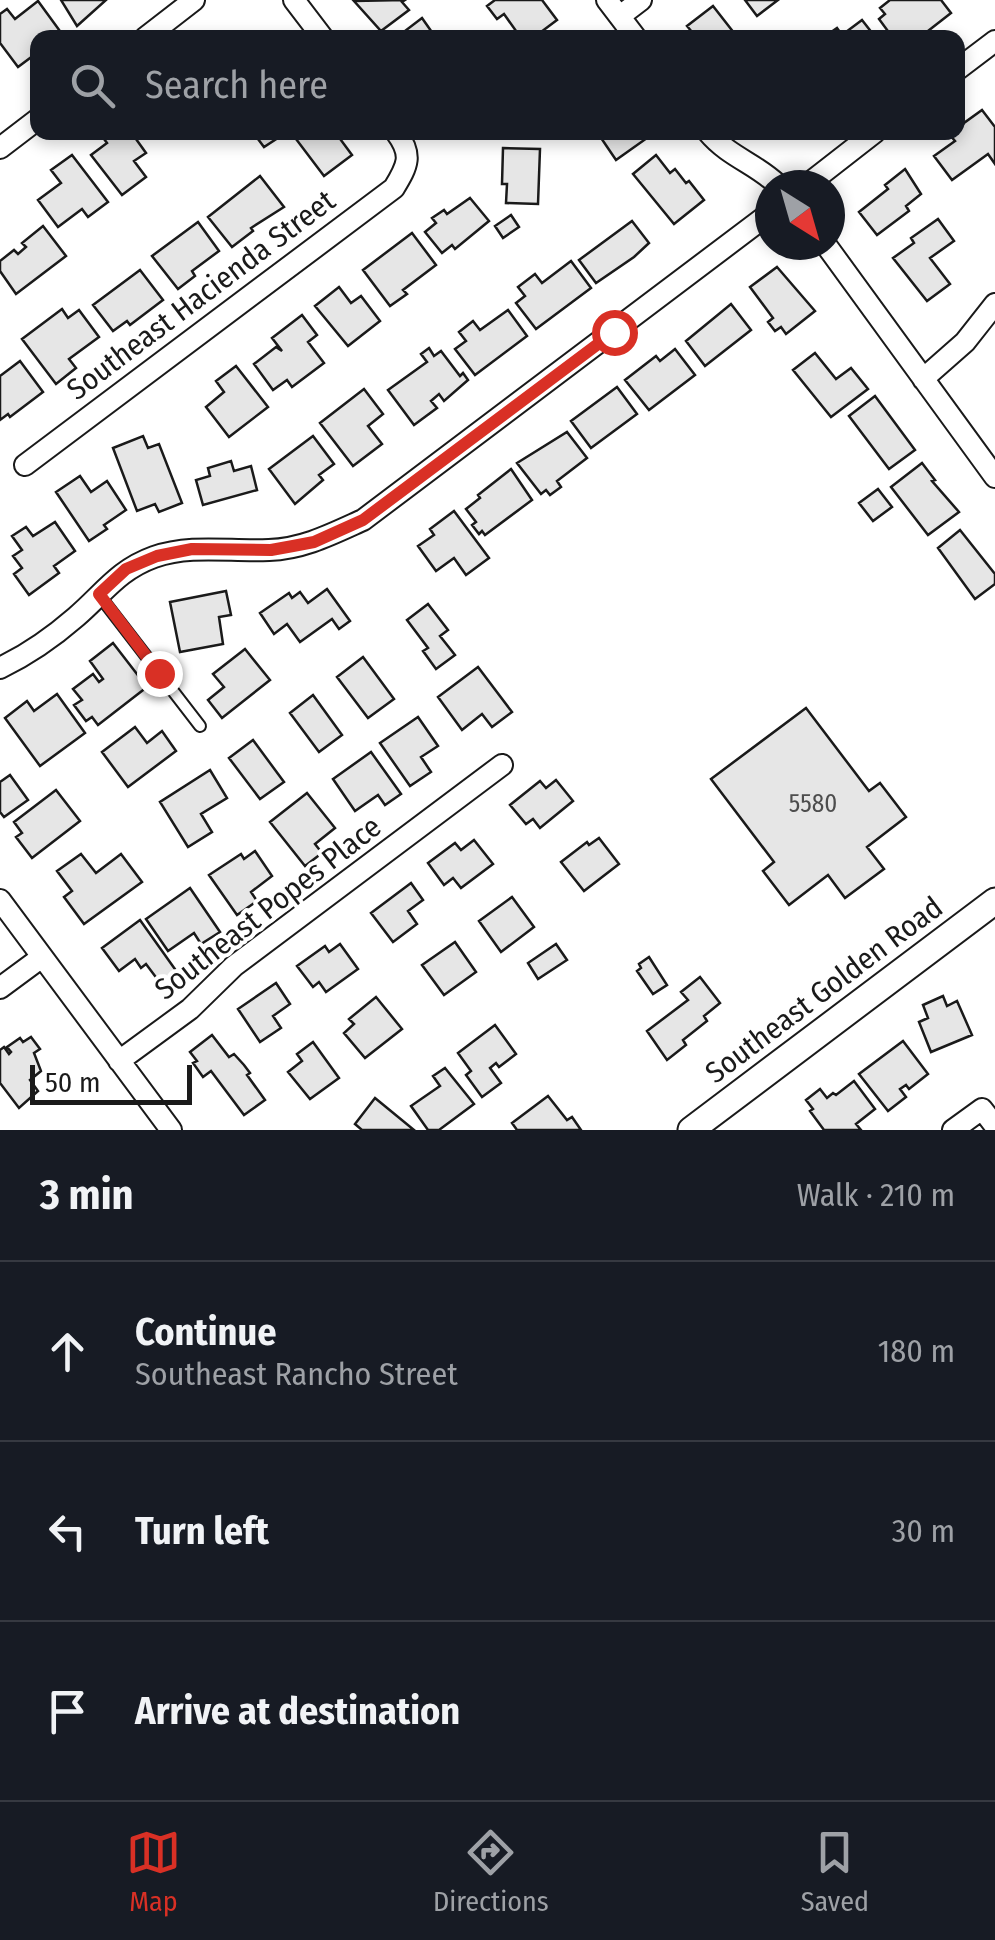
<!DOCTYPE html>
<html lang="en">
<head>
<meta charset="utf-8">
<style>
  body { margin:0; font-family:"Fira Sans Condensed",sans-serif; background:#242831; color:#f1f3f6 }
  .compass { position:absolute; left:755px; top:170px; width:90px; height:90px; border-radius:50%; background:#171b24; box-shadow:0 5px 15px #0003; rotate:143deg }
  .scale { position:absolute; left:30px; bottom:25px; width:162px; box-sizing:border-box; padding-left:10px; border:5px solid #1a1a1a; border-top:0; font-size:28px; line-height:35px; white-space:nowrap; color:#1a1a1a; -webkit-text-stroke:8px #fff; paint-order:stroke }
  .stop { position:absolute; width:30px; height:30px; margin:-22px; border:8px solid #d93025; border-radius:50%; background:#fff }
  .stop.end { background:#d93025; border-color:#fff; box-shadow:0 2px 10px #0008 }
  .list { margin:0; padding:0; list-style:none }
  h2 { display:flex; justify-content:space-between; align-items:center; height:130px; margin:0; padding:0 40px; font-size:42px }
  h2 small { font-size:32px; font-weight:400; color:#9ea1a6 }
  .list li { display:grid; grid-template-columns:65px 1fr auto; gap:30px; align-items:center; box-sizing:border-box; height:180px; padding:0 40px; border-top:2px solid #363941 }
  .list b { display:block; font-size:38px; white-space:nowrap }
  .list p { margin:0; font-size:32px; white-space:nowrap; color:#9ea1a6 }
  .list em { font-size:32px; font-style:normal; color:#9ea1a6 }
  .icon { flex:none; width:55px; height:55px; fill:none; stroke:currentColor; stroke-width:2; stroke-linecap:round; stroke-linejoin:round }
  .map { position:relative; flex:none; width:995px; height:1130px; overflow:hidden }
  .search { position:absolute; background:#171b24; box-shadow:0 5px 15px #0003; left:30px; right:30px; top:30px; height:110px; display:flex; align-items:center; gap:25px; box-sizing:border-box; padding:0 35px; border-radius:20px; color:#9ea1a6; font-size:38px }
  .sheet { height:670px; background:#171b24 }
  nav { display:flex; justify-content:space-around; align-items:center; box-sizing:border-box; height:140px; border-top:2px solid #363941; background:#171b24; font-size:28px; color:#9ea1a6 }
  nav a { display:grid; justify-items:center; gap:5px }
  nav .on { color:#d93025 }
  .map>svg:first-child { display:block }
  .building { fill:#e6e6e6; stroke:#1a1a1a; stroke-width:2.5 }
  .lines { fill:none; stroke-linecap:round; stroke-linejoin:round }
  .service-casing { stroke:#1a1a1a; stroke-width:14 }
  .minor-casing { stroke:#1a1a1a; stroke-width:24 }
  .tertiary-casing { stroke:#1a1a1a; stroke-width:29 }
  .service { stroke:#fff; stroke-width:10 }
  .minor { stroke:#fff; stroke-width:20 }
  .tertiary { stroke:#fff; stroke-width:25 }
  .route { stroke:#d93025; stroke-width:12 }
  .labels { text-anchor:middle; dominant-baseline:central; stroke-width:8; stroke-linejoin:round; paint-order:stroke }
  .number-label { font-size:25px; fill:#4d4d4d }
  .street-label { font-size:30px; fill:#1a1a1a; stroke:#fff }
</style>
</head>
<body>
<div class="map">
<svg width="995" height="1130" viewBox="0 0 995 1130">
  <rect width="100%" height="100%" fill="#fff"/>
  <!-- building -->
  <path class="building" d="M61,0H106L77,26Z
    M405,0L402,2L409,10L381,31L354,1Z
    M495,0H542L557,20L533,38H521L504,14L497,19L487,6Z
    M745,0H778L757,16Z
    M890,0H941L951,13L919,38H893L879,19L885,14L880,8Z
    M38,1L65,38H38V52L18,67L0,43V14L7,9L15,19Z
    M713,6L738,38H697L687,26Z
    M422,18L436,38H397V37Z
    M862,20L876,38L824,37L837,28L842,35Z
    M982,110L995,127V164L988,154L952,180L934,156L955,141L950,135L958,132L964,123Z
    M99,132H131L146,153L134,161L146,177L122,195L91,155L107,143Z
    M259,132H287L264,147L255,135Z
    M304,132H335L352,155L324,176L296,139Z
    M597,132H643L647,138L616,160Z
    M503,148L540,149L538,204L506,203L507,184H502Z
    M72,155L108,202L88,217L82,209L58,227L38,200L61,183L51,170Z
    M656,155L670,173L675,169L686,183L689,181L704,200L674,224L633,174Z
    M905,169L921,194L906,206L909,211L877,235L859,212L888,189L885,185Z
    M260,176L284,207L251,228L253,231L232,247L208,217Z
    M470,198L489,221L455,249L452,245L442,253L425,232L436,223L432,218L444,210L447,214Z
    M511,215L519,227L503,238L495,226Z
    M938,219L954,241L930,258L950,284L927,301L893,258L914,243L911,238Z
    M632,221L649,243L634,257L596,283L579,260Z
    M198,222L219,251L192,271L195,276L178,289L152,256Z
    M43,226L66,256L16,294L0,271V261L14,250L18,254L26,247L22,243Z
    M412,233L436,265L403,290L407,294L390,306L363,270Z
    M571,261L591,288L536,329L516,303L525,296L518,287L535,274L542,283Z
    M777,267L815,311L786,334L781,327L775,331L768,322L773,318L750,287Z
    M140,270L163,300L130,325L127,321L113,331L93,305Z
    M339,287L351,303L361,296L380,321L348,346L315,306Z
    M731,304L751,330L705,366L686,341Z
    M62,309L68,318L79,310L99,337L69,359L76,368L56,384L22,339Z
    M508,310L527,336L475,375L455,349L466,341L459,332L473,321L480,330Z
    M302,315L317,335L308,342L324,363L292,387L287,380L273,390L254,364L276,347L282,351L272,338Z
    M429,348L434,356L441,351L460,376L463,373L468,380L444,401L439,394L431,401L437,408L414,425L388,390L427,362L421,354Z
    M675,349L695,375L649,410L625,380L656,356L660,361Z
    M815,353L836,379L851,368L868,389L831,417L793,370Z
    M20,361L43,392L10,417L8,414L0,420V376Z
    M236,366L268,407L229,437L206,407L224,392L216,381Z
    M617,387L637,414L591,448L571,421Z
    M364,389L383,414L368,426L382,444L353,466L320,423Z
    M875,396L915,450L889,469L849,416Z
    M567,432L587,458L557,481L561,487L550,495L546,490L541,494L517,463Z
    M143,436L148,448L159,444L182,503L159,512L155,504L137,511L113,448Z
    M313,436L334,464L319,475L323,480L295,504L269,469Z
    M231,461L234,471L251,466L257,490L203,505L196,480L210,476L208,468Z
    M922,463L935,480L932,481L959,512L928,535L891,487Z
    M511,469L532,500L485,535L482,531L479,534L472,525L476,522L466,509L480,498L478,495Z
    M80,476L91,492L107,481L126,510L104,525L107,529L89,541L56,492Z
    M878,489L892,507L873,521L859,503Z
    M454,511L489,558L466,575L454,558L436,571L418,546L434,535L430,529Z
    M55,522L75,551L54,566L59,573L29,595L14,574L22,568L13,556L22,550L12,536L26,527L33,536Z
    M960,530L995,574V584L975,599L938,548Z
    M327,589L350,621L339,629L332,619L300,642L287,624L274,634L260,613L289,593L292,598L300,592L308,603Z
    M226,591L231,615L219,617L223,644L180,652L170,602Z
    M428,604L448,630L440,636L455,655L436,669L423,651L428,648L407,620Z
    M113,643L147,687L98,725L92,717L86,721L74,705L82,700L73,689L93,674L99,682L103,679L90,661Z
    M245,649L270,680L222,718L208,700L224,687L213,674Z
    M363,657L394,699L368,718L337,677Z
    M478,667L512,712L492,727L482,714L462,730L438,697Z
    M57,694L85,733L40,766L5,718L27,701L34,711Z
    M313,695L342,735L319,752L290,713Z
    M806,708L869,791L880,783L906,817L867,847L884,869L845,898L828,875L789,905L763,871L774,862L711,779Z
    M418,717L438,746L421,757L431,772L410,786L380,743Z
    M135,727L147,743L162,731L176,751L128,787L102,752Z
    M253,740L284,782L260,799L229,758Z
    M371,752L401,794L385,805L378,795L355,811L333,779Z
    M210,770L227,798L201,814L212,832L188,847L160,802Z
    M10,775L28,800L4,817L0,812V782Z
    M556,780L573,801L540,828L533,819L526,824L510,805L540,781L546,788Z
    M56,790L80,821L32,858L16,837L22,833L14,822Z
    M307,793L335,828L315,844L322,853L305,866L270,822Z
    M599,838L619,864L584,891L561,862L587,842L589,845Z
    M474,840L493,864L461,888L453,878L444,885L428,863L455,843L461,850Z
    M255,851L272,876L251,892L257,901L237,915L209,875L241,854L244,859Z
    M81,854L96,873L121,854L142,882L84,924L64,897L72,891L57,871Z
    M411,883L423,900L408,911L417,924L393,942L371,913Z
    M190,888L220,932L201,944L194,933L168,951L146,919Z
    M512,897L534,927L501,952L479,921Z
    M140,920L177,972L161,984L146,964L141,968L135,959L119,971L102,948Z
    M455,942L476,972L444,995L422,965Z
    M340,944L358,969L326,992L319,982L313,987L297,966L325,946L329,952Z
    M556,944L567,960L538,979L528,963Z
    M649,957L667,985L653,994L637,971L641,968L639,964Z
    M700,977L720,1003L704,1016L707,1021L683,1040L686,1045L667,1060L647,1031L688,1000L681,992Z
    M276,983L290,1004L273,1016L281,1028L260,1042L238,1009Z
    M943,996L947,1006L957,1001L972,1035L931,1052L919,1022L928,1018L923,1005Z
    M376,997L402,1029L365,1058L344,1033L354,1024L349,1019Z
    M495,1025L516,1054L499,1067L496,1063L490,1068L501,1083L482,1097L466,1075L471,1071L458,1053Z
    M212,1035L229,1057L234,1054L244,1065L250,1073L247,1075L265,1100L244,1115L211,1071L203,1077L193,1063L197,1061L190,1052Z
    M31,1037L40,1049L34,1053L41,1071L30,1080L38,1091L19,1108L0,1083V1050L4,1047L9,1054L11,1052L7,1047L20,1038L23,1042Z
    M903,1041L928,1074L909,1089L906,1085L900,1089L906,1097L888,1111L859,1074Z
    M313,1042L339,1078L310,1099L288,1072L302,1061L297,1054Z
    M445,1068L474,1104L439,1130H428L411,1106L440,1086L433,1076Z
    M854,1081L875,1109L856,1124L861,1130H824L810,1111L813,1109L806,1100L820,1089L827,1098L833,1093L836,1095Z
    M548,1096L567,1120L572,1117L581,1130H517L512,1123Z
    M375,1098L414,1130H362L355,1124Z"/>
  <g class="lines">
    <!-- service casing -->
    <g class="service-casing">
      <path id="service" d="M99,595L200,726"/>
    </g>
    <!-- minor casing -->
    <g class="minor-casing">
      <path id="minor" d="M294,0L323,38
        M607,0L636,38
        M620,16L641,0
        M145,38L194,0
        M958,69L995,41
        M708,132C729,157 755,163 778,185
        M0,148L38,119
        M807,185L875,132
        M826,245L995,477
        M923,379L965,342L995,304
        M25,465L394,188C408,165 413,155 396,132
        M0,668C27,655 53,637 76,617C104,593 118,570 154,557C192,544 230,552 269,550C303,549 332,534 363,520L770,213
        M0,900L171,1130
        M0,988L42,957
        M119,1061L190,1009L234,966L502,765
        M953,1130L982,1109L995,1126"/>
    </g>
    <!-- tertiary casing -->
    <g class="tertiary-casing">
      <path id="tertiary" d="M691,1130L995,901"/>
    </g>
    <!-- service -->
    <use href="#service" class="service"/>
    <!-- minor -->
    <use href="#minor" class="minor"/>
    <!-- tertiary -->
    <use href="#tertiary" class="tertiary"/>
  </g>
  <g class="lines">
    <!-- route -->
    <path class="route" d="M159,673L99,594L126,569L157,556L192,549L271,550L293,546L314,542L363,520L614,332"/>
  </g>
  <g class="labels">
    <!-- number labels -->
    <g class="number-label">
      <text x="813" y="804">5580</text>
    </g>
    <!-- street labels -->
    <g class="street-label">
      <text transform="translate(201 295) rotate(-37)">Southeast Hacienda Street</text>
      <text transform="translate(268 908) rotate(-38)">Southeast Popes Place</text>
      <text transform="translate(824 990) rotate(-37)">Southeast Golden Road</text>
    </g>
  </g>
</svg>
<svg class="compass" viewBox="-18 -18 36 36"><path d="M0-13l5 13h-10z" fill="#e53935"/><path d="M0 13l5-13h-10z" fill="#9ea1a6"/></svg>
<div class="scale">50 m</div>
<div class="stop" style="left:614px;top:332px"></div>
<div class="stop end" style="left:159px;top:673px"></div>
<div class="search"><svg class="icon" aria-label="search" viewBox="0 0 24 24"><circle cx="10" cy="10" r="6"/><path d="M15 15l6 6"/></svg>Search here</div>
</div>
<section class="sheet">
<h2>3 min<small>Walk · 210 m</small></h2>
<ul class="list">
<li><svg class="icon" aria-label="ahead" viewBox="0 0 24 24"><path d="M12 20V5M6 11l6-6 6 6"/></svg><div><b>Continue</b><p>Southeast Rancho Street</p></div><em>180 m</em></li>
<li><svg class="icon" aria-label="left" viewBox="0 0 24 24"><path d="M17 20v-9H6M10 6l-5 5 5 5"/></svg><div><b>Turn left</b></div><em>30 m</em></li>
<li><svg class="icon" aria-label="arrive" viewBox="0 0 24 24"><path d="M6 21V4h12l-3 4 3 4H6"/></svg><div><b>Arrive at destination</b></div></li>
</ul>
</section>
<nav>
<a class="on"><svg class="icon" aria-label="map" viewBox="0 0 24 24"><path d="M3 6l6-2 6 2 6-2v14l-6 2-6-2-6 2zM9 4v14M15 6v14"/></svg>Map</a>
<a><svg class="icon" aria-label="directions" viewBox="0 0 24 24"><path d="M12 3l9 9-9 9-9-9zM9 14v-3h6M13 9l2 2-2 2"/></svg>Directions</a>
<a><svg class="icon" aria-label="saved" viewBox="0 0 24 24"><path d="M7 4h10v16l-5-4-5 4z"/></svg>Saved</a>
</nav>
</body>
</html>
